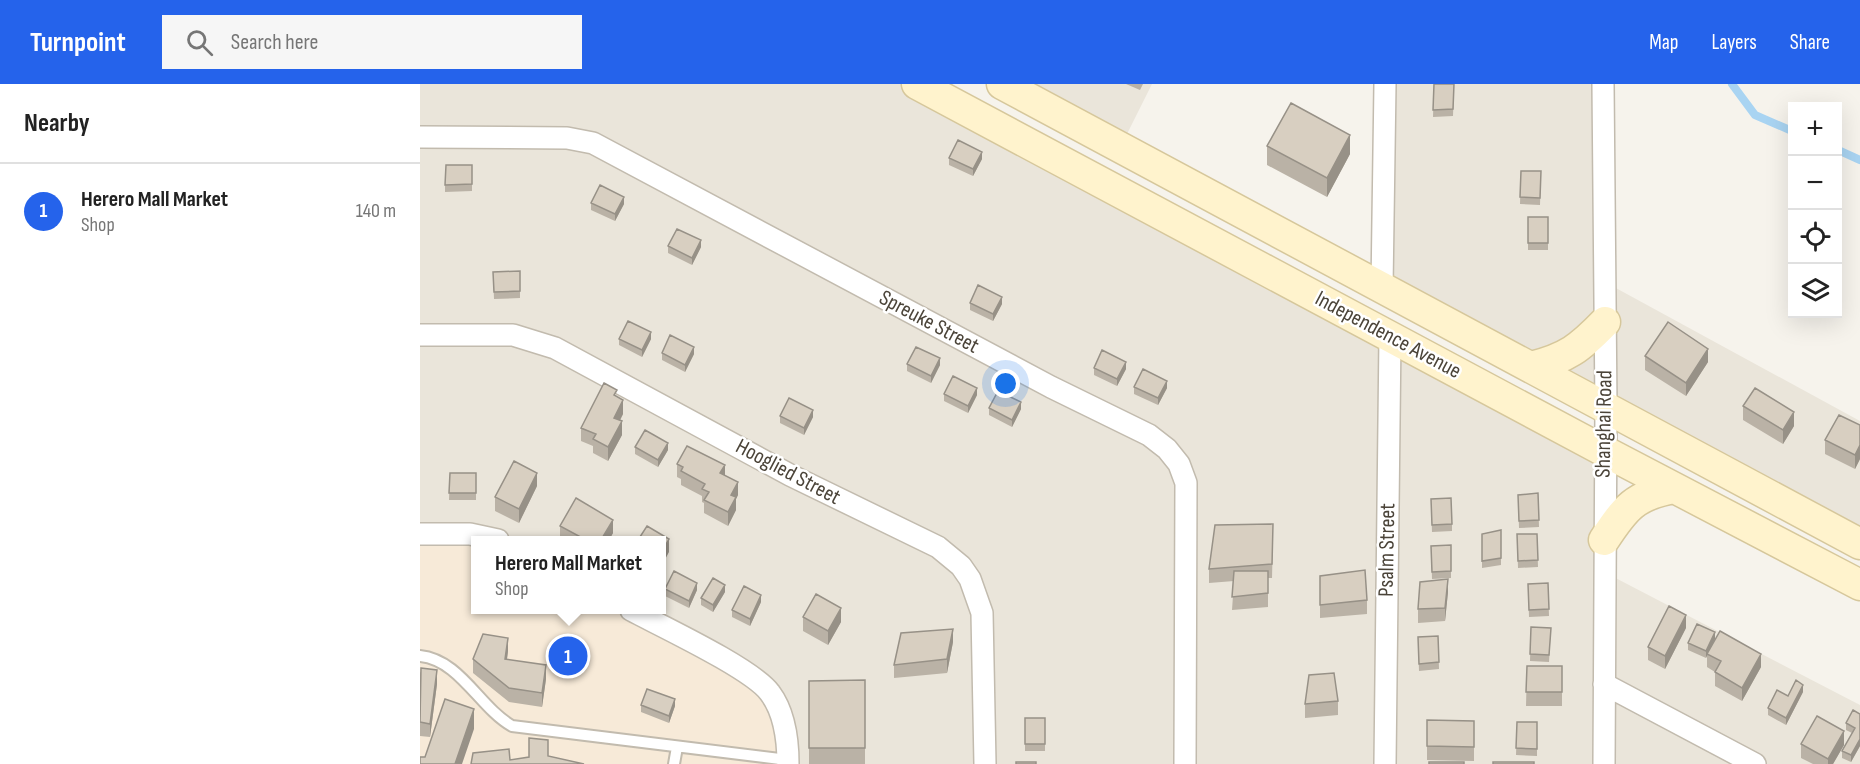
<!DOCTYPE html>
<html lang="en">
<head>
<meta charset="utf-8">
<style>
  body { margin:0; font-family:"Sofia Sans Condensed",sans-serif; background:#f6f6f6; color:#222 }
  .controls { position:absolute; right:18px; top:18px; display:grid; overflow:hidden; border-radius:0px; box-shadow:0 6px 24px #0002 }
  .controls button { width:54px; height:54px; display:grid; place-items:center; padding:0; border:0; border-bottom:2px solid #e0e0e0; background:#fff; color:#222; font:30px sans-serif }
  .you { position:absolute; left:586px; top:300px; width:21px; height:21px; margin:-15px; border:4px solid #fff; border-radius:50%; background:#1a73e8; box-shadow:0 0 0 9px #1a73e833 }
  .badge { display:grid; place-items:center; width:39px; height:39px; border-radius:50%; background:#2563eb; color:#fff; font-size:20px; font-weight:700 }
  .pin { position:absolute; translate:-50% -50%; border:3px solid #fff; box-shadow:0 2px 6px #0006 }
  .popup { position:absolute; left:51px; top:452px; width:195px; height:78px; box-sizing:border-box; display:grid; place-content:center; border-radius:0px; background:#fff; filter:drop-shadow(0 2px 4px #0005); font-size:20px; white-space:nowrap; color:#767676 }
  .popup b { font-size:22px; color:#222 }
  .popup::after { content:''; position:absolute; left:50%; top:100%; margin-left:-12px; border:12px solid transparent; border-top-color:#fff }
  .list { margin:0; padding:0; list-style:none }
  h2 { display:flex; justify-content:space-between; align-items:center; height:78px; margin:0; padding:0 24px; font-size:26px }
  h2 small { font-size:20px; font-weight:400; color:#767676 }
  .list li { display:grid; grid-template-columns:39px 1fr auto; gap:18px; align-items:center; box-sizing:border-box; height:96px; padding:0 24px; border-top:2px solid #e0e0e0 }
  .list b { display:block; font-size:22px; white-space:nowrap }
  .list p { margin:0; font-size:20px; white-space:nowrap; color:#767676 }
  .list em { font-size:20px; font-style:normal; color:#767676 }
  .icon { flex:none; width:33px; height:33px; fill:none; stroke:currentColor; stroke-width:2; stroke-linecap:round; stroke-linejoin:round }
  .map { position:relative; flex:none; width:1440px; height:680px; overflow:hidden }
  header { display:flex; align-items:center; gap:36px; box-sizing:border-box; height:84px; padding:0 30px; background:#2563eb; color:#fff }
  header strong { font-size:28px }
  nav { display:flex; gap:33px; margin-inline-start:auto; font-size:21px }
  .search { width:420px; height:54px; background:#f6f6f6; display:flex; align-items:center; gap:15px; box-sizing:border-box; padding:0 21px; border-radius:0px; color:#767676; font-size:22px }
  main { display:flex }
  aside { flex:1; background:#fff }
  .map>svg:first-child { display:block }
  .residential { fill:#eae5da }
  .commercial { fill:#f7ead8 }
  .lines { fill:none; stroke-linecap:round; stroke-linejoin:round }
  .stream { stroke:#a9d4f2; stroke-width:8 }
  .lane-casing { stroke:#c2bbae; stroke-width:14 }
  .street-casing { stroke:#c2bbae; stroke-width:24 }
  .secondary-casing { stroke:#d6c79b; stroke-width:33 }
  .lane { stroke:#fff; stroke-width:10 }
  .street { stroke:#fff; stroke-width:21 }
  .secondary { stroke:#fff3cd; stroke-width:30 }
  .wall { fill:#bab2a6 }
  .shaded-wall { fill:#979187 }
  .building { fill:#d8cfc1; stroke:#979187; stroke-width:1.5 }
  .labels { text-anchor:middle; dominant-baseline:central; stroke-width:5; stroke-linejoin:round; paint-order:stroke }
  .street-label { font-size:22px; fill:#4b4439; stroke:#fff }
</style>
</head>
<body>
<header>
<strong>Turnpoint</strong>
<div class="search"><svg class="icon" aria-label="search" viewBox="0 0 24 24"><circle cx="10" cy="10" r="6"/><path d="M15 15l6 6"/></svg>Search here</div>
<nav><a>Map</a><a>Layers</a><a>Share</a></nav>
</header>
<main>
<aside>
<h2>Nearby<small></small></h2>
<ul class="list">
<li><span class="badge">1</span><div><b>Herero Mall Market</b><p>Shop</p></div><em>140 m</em></li>
</ul>
</aside>
<div class="map">
<svg width="1440" height="680" viewBox="0 0 1440 680">
  <rect width="100%" height="100%" fill="#f6f3ec"/>
  <!-- residential -->
  <path class="residential" d="M0,0H497L1184,367V488L1440,621V680H368L211,526H241V456H76L0,450Z
    M613,0H732L707,50Z
    M965,0H1183L1186,324L962,203Z
    M1194,203L1440,337V442L1195,312Z"/>
  <!-- commercial -->
  <path class="commercial" d="M0,450L55,456V526H211L342,599L368,680H0Z"/>
  <g class="lines">
    <!-- stream -->
    <path class="stream" d="M1312,0L1335,31L1372,47
      M1418,66L1440,76"/>
    <!-- lane casing -->
    <g class="lane-casing">
      <path id="lane" d="M0,572C40,576 59,623 92,642L368,676
        M254,680L257,663"/>
    </g>
    <!-- street casing -->
    <g class="street-casing">
      <path id="street" d="M1183,0L1186,324L1184,680
        M0,53L147,54L173,59L631,303L729,351L747,365L759,380L766,399L765,680
        M962,203L965,0
        M0,251H93L135,264L370,391L518,463L541,482L550,495L562,529L565,680
        M0,450H50L78,456
        M211,526C241,542 333,585 350,609C365,629 368,656 368,680
        M1184,600L1335,680
        M965,680L970,252"/>
    </g>
    <!-- secondary casing -->
    <g class="secondary-casing">
      <path id="secondary" d="M497,0L1184,367L1440,501
        M582,0L1440,460
        M1111,283C1147,274 1160,264 1185,238
        M1184,456C1205,424 1215,411 1254,404"/>
    </g>
    <!-- lane -->
    <use href="#lane" class="lane"/>
    <!-- street -->
    <use href="#street" class="street"/>
    <!-- secondary -->
    <use href="#secondary" class="secondary"/>
  </g>
  <!-- wall -->
  <path class="wall" d="M706,0H723L720,6Z
    M1014,0H1034L1033,32L1013,33Z
    M847,62L930,70L907,113L847,81Z
    M529,74L562,75L553,92L529,81Z
    M52,81V107L25,108V101Z
    M1101,87H1121L1120,121L1100,120Z
    M171,119L204,120L195,137L171,126Z
    M1108,133H1128V166H1108Z
    M248,162L281,163L272,181L248,169Z
    M100,187V214L74,215L73,188Z
    M550,219L582,220L573,237L550,226Z
    M199,255H231L222,273L199,261Z
    M242,269L274,270L265,288L242,276Z
    M1225,272L1288,278L1266,312L1225,286Z
    M487,280L520,281L511,299L487,287Z
    M674,284L706,285L697,302L674,291Z
    M714,303L747,304L738,321L714,310Z
    M524,310L557,311L548,329L524,317Z
    M197,313L203,330L200,337L202,351L188,377L173,369V362L161,357V344Z
    M1323,322L1374,342L1363,360L1323,336Z
    M569,324L601,325L592,343L569,331Z
    M360,332L393,333L384,351L360,339Z
    M1440,341V375L1435,385L1405,370V356Z
    M215,363L248,366L238,383L215,370Z
    M257,380L305,391L318,411L316,415V426L308,442L284,429V419L282,418V412L261,401V395L257,393Z
    M30,389H56V416H29Z
    M117,402L99,439L75,427V413Z
    M1118,409L1119,443L1099,444L1098,411Z
    M1011,415L1032,440V447L1012,448Z
    M140,442L193,449L189,456H142L140,455Z
    M1081,446V481L1062,484V450Z
    M1097,450H1117L1118,483L1098,484Z
    M853,454L852,494H848V523L812,526L814,497L789,499V485Z
    M1031,461V494L1012,495L1011,462Z
    M900,492L947,516V530L900,534Z
    M1128,499L1129,532L1109,533L1108,500Z
    M245,505L277,506L269,524L245,512Z
    M305,508L293,528L281,521V514Z
    M1028,508L1025,537L998,539V525Z
    M341,518L330,542L312,533V526Z
    M383,533L421,538L408,561L383,547Z
    M1111,543L1131,544L1129,578L1110,577Z
    M1266,544L1245,585L1228,576V563Z
    M1018,552L1019,585L999,587L998,553Z
    M1295,555L1290,564L1341,583L1322,617L1295,602V588L1287,583V571L1286,574L1268,566V559Z
    M533,558L527,589L474,594V581Z
    M88,567L87,575L126,595L122,623L89,618L53,589V575Z
    M1107,582H1142V622H1106Z
    M0,588L17,600L10,653L0,652Z
    M445,596V680H389V597Z
    M1383,608L1366,641L1348,631V624L1368,612Z
    M918,617V631L885,634V620Z
    M221,621L255,622L249,639L221,628Z
    M1440,630V662L1431,678L1422,674V667L1432,649L1426,646V639Z
    M605,634H625V667H605Z
    M1007,636L1054,637V677L1007,676Z
    M1097,638H1117V672L1096,671Z
    M1381,660L1424,661L1413,680H1393L1381,674Z"/>
  <!-- shaded-wall -->
  <path class="shaded-wall" d="M930,51V70L907,113V94Z
    M562,68V75L553,92V85Z
    M204,113V120L195,137V130Z
    M281,156V163L272,181V174Z
    M582,213V220L573,237V230Z
    M231,248V255L222,273V266Z
    M274,263V270L265,288V281Z
    M1288,265V278L1266,312V299Z
    M520,274V281L511,299V292Z
    M706,278V285L697,302V295Z
    M747,297V304L738,321V314Z
    M557,304V311L548,329V322Z
    M203,316V330L194,347V334Z
    M601,318V325L592,343V336Z
    M393,326V333L384,351V344Z
    M1374,328V342L1363,360V346Z
    M202,337V351L188,377V363Z
    M248,359V366L238,383V376Z
    M1440,361V375L1435,385V371Z
    M305,381V395L300,389Z
    M117,389V402L99,439V425Z
    M318,398V411L316,415V426L308,442V428L311,411Z
    M193,436V449L189,456H181Z
    M249,455V468L241,483V469Z
    M1028,495V508L1025,537V524Z
    M277,499V506L269,524V517Z
    M305,501V508L293,528V521Z
    M341,511V518L330,542V535Z
    M421,524V538L408,561V547Z
    M1266,531V544L1245,585V572Z
    M533,545V558L527,589V575Z
    M1295,548V555L1286,574V567Z
    M88,554V567L85,589V575Z
    M1341,570V583L1322,617V604Z
    M126,581V595L122,623V609Z
    M17,586V600L10,653V640Z
    M1383,601V608L1366,641V634Z
    M255,615V622L249,639V632Z
    M54,625V645L42,680H35Z
    M1424,647V661L1413,680H1408V675Z
    M1440,655V662L1431,678V671Z"/>
  <!-- building -->
  <path class="building" d="M1014,0H1034L1033,25L1013,26Z
    M871,19L930,51L907,94L847,62Z
    M538,56L562,68L553,85L529,74Z
    M26,81H52V100L25,101Z
    M1101,87H1121L1120,114L1100,113Z
    M180,101L204,113L195,130L171,119Z
    M1108,133H1128V159H1108Z
    M257,145L281,156L272,174L248,162Z
    M100,187V207L74,208L73,188Z
    M558,201L582,213L573,230L550,219Z
    M208,237L231,248L222,266L199,255Z
    M1248,238L1288,265L1266,299L1225,272Z
    M250,251L274,263L265,281L242,269Z
    M496,263L520,274L511,292L487,280Z
    M682,266L706,278L697,295L674,284Z
    M723,285L747,297L738,314L714,303Z
    M533,292L557,304L548,322L524,310Z
    M184,299L197,306L194,311L203,316L194,334L202,337L188,363L173,355L176,350L161,344Z
    M1335,304L1374,328L1363,346L1323,322Z
    M578,307L601,318L592,336L569,324Z
    M369,314L393,326L384,344L360,332Z
    M1419,331L1440,341V361L1435,371L1405,356Z
    M225,346L248,359L238,376L215,363Z
    M267,362L305,381L300,389L318,398L311,411L316,413L308,428L284,416L289,408L282,405L285,400L261,387L263,383L257,380Z
    M94,377L117,389L99,425L75,413Z
    M30,389H56V409H29Z
    M1118,409L1119,436L1099,437L1098,411Z
    M156,414L193,436L181,456H166L140,442Z
    M1031,414L1032,440L1012,441L1011,415Z
    M853,440L852,480L789,485L795,441Z
    M227,442L249,455L241,469V456H218Z
    M1081,446V474L1062,477V450Z
    M1097,450H1117L1118,476L1098,477Z
    M1031,461V487L1012,488L1011,462Z
    M945,486L947,516L900,521V492Z
    M254,487L277,499L269,517L245,505Z
    M814,487H848V509L812,513Z
    M293,494L305,501L293,521L281,514Z
    M1028,495L1025,524L998,525L1000,498Z
    M1128,499L1129,525L1109,526L1108,500Z
    M324,502L341,511L330,535L312,526Z
    M396,510L421,524L408,547L383,533Z
    M1249,522L1266,531L1245,572L1228,563Z
    M1277,540L1295,548L1286,567L1268,559Z
    M1111,543L1131,544L1129,571L1110,570Z
    M533,545L527,575L474,581L481,549Z
    M1300,547L1341,570L1322,604L1295,588L1301,577L1287,570Z
    M63,550L88,554L85,575L126,581L122,609L89,604L53,575Z
    M1018,552L1019,578L999,580L998,553Z
    M1107,582H1142V608H1106Z
    M1,584L17,586L10,640L0,638Z
    M914,589L918,617L885,620L889,591Z
    M445,596V664H389V597Z
    M1376,596L1383,601L1366,634L1348,624L1357,606L1368,612Z
    M227,605L255,615L249,632L221,621Z
    M25,615L54,625L35,680H0V673H5Z
    M1433,626L1440,630V655L1431,671L1422,667L1435,644L1426,639Z
    M1397,632L1424,647L1408,675L1381,660Z
    M605,634H625V660H605Z
    M1007,636L1054,637V663L1007,662Z
    M1097,638H1117V665L1096,664Z
    M109,654L128,656V672L164,680H51L53,669L89,665L90,676L109,673Z
    M596,678H616V680H596Z
    M1009,678H1044V680H1009Z
    M1073,678H1114V680H1073Z"/>
  <g class="labels">
    <!-- street labels -->
    <g class="street-label">
      <text transform="translate(509 238) rotate(28)">Spreuke Street</text>
      <text transform="translate(968 251) rotate(28)">Independence Avenue</text>
      <text transform="translate(1184 340) rotate(-89)">Shanghai Road</text>
      <text transform="translate(368 388) rotate(28)">Hooglied Street</text>
      <text transform="translate(967 466) rotate(-89)">Psalm Street</text>
    </g>
  </g>
</svg>
<div class="controls">
<button>+</button>
<button>−</button>
<button><svg class="icon" aria-label="locate" viewBox="0 0 24 24"><circle cx="12" cy="12" r="6"/><path d="M12 2v4M12 18v4M2 12h4M18 12h4"/></svg></button>
<button><svg class="icon" aria-label="layers" viewBox="0 0 24 24"><path d="M12 4l9 5-9 5-9-5zM3 14l9 5 9-5"/></svg></button>
</div>
<div class="you"></div>
<div class="pin badge" style="left:148px;top:572px">1</div>
<div class="popup"><b>Herero Mall Market</b>Shop</div>
</div>
</main>
</body>
</html>
